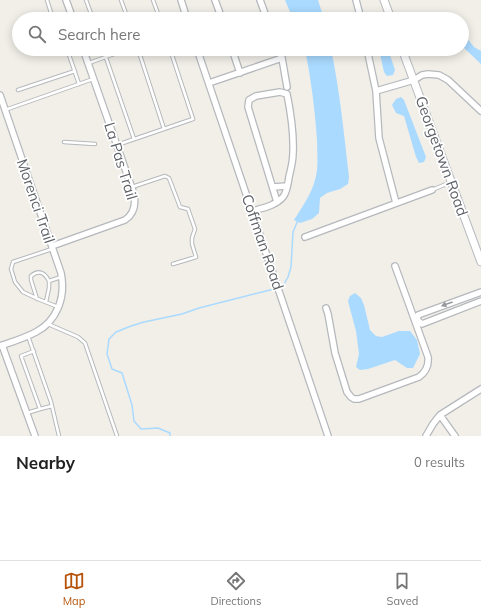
<!DOCTYPE html>
<html lang="en">
<head>
<meta charset="utf-8">
<style>
  body { margin:0; font-family:Mulish,sans-serif; background:#f6f6f6; color:#222 }
  .list { margin:0; padding:0; list-style:none }
  h2 { display:flex; justify-content:space-between; align-items:center; height:52px; margin:0; padding:0 16px; font-size:17px }
  h2 small { font-size:13px; font-weight:400; color:#767676 }
  .icon { flex:none; width:22px; height:22px; fill:none; stroke:currentColor; stroke-width:2; stroke-linecap:round; stroke-linejoin:round }
  .map { position:relative; flex:none; width:481px; height:436px; overflow:hidden }
  .search { position:absolute; background:#fff; box-shadow:0 2px 10px #0003; left:12px; right:12px; top:12px; height:44px; display:flex; align-items:center; gap:10px; box-sizing:border-box; padding:0 14px; border-radius:22px; color:#767676; font-size:15px }
  .sheet { height:124px; background:#fff }
  nav { display:flex; justify-content:space-around; align-items:center; box-sizing:border-box; height:56px; border-top:1px solid #e0e0e0; background:#fff; font-size:11px; color:#767676 }
  nav a { display:grid; justify-items:center; gap:2px }
  nav .on { color:#b45309 }
  .map>svg:first-child { display:block }
  .water { fill:#aadaff }
  .lines { fill:none; stroke-linecap:round; stroke-linejoin:round }
  .stream { stroke:#aadaff; stroke-width:1.5 }
  .lane-casing { stroke:#b5b8bc; stroke-width:4.5 }
  .street-casing { stroke:#b5b8bc; stroke-width:8 }
  .secondary-casing { stroke:#b6babf; stroke-width:9 }
  .lane { stroke:#fff; stroke-width:2.5 }
  .street { stroke:#fff; stroke-width:5.5 }
  .secondary { stroke:#fff; stroke-width:7 }
  .oneway { fill:#979a9d }
  .labels { text-anchor:middle; dominant-baseline:central; stroke-width:3.5; stroke-linejoin:round; paint-order:stroke }
  .street-label { font-size:15px; fill:#5f6368; stroke:#fff }
</style>
</head>
<body>
<div class="map">
<svg width="481" height="436" viewBox="0 0 481 436">
  <rect width="100%" height="100%" fill="#f1efe8"/>
  <!-- water -->
  <path class="water" d="M285,0H318L324,19H293Z
    M465,36L474,47L481,51V64L463,47L462,37Z
    M305,49H331C340,92 344,134 349,177L348,184L340,189L327,193L320,198L319,213L312,219L300,223L294,220C302,207 311,195 315,180C319,167 317,153 317,140C315,110 311,79 305,49Z
    M379,49H388L395,70L393,75L387,76L384,72Z
    M401,97L404,100L426,157L424,162L419,163L416,157L404,116L396,113L392,105L396,99Z
    M355,293L361,298L364,305L370,330L376,336L382,337L399,331H410L417,340L420,354L413,368H407L395,360L368,369L360,370L356,367L359,354L356,331L348,301L350,296Z"/>
  <g class="lines">
    <!-- stream -->
    <path class="stream" d="M170,436V433L158,428L141,429L134,421L132,405L122,373L112,369L107,354L109,339L116,332L131,326L144,322L182,314L199,308L270,290L284,284L288,277L291,267L293,232L298,220"/>
    <!-- lane casing -->
    <g class="lane-casing">
      <path id="lane" d="M47,0L53,19
        M86,0L93,19
        M121,0L128,19
        M153,0L160,19
        M254,19L265,16
        M67,49L79,84
        M103,49L134,139
        M138,49L164,129
        M89,63L128,49
        M18,90L75,71
        M5,110L93,79
        M64,142L95,144
        M117,145L193,119L170,49
        M132,187L165,176L169,178L180,207L188,209L195,229L192,238V244L196,257L173,264
        M432,190L451,182
        M52,249L13,262L11,269L15,282L23,292L38,299L58,307
        M37,299L31,280V276C39,269 45,273 49,281L61,277
        M46,302L49,288V281
        M48,324L78,337L85,343L117,436
        M28,336L51,402L59,436
        M34,351L21,356L40,409L52,406
        M27,413L40,409"/>
    </g>
    <!-- street casing -->
    <g class="street-casing">
      <path id="street" d="M66,0L73,19
        M181,0L187,19
        M215,0L222,19
        M260,0L267,19
        M356,0L361,19
        M197,49L328,436
        M232,49L240,73
        M278,49L282,58L287,87
        M367,49L376,91L379,138L396,203
        M209,83L282,58
        M376,91L414,80L422,75L428,74L439,75L448,80L481,111
        M0,95L61,273C66,297 57,321 36,332C25,338 12,342 0,346
        M273,187L287,186
        M252,211C263,208 275,206 283,197C287,192 288,184 289,177C291,169 293,161 293,153C294,133 291,114 287,94L280,92L256,96L249,100L248,107L277,202
        M305,237L432,190
        M52,246L125,220C134,214 136,205 134,194L83,49
        M326,308L328,314L335,353L347,392L351,397L354,399H359L419,377C426,372 429,366 428,357L395,266
        M417,320L418,315L481,292
        M417,320L422,324L481,301
        M2,345L35,436
        M440,415L455,436
        M426,436L433,424L440,415L481,389"/>
    </g>
    <!-- secondary casing -->
    <g class="secondary-casing">
      <path id="secondary" d="M384,0L391,19
        M402,49L481,262"/>
    </g>
    <!-- lane -->
    <use href="#lane" class="lane"/>
    <!-- street -->
    <use href="#street" class="street"/>
    <!-- secondary -->
    <use href="#secondary" class="secondary"/>
  </g>
  <!-- one-way arrows -->
  <defs><path id="oneway-solid" d="M-6-.8H1V-3.2L6.5 0L1 3.2V.8H-6Z"/></defs>
  <use class="oneway" href="#oneway-solid" transform="translate(447 304) rotate(160)"/>
  <g class="labels">
    <!-- street labels -->
    <g class="street-label">
      <text transform="translate(442 156) rotate(70)">Georgetown Road</text>
      <text transform="translate(121 161) rotate(73)">La Pas Trail</text>
      <text transform="translate(36 201) rotate(71)">Morenci Trail</text>
      <text transform="translate(263 242) rotate(71)">Coffman Road</text>
    </g>
  </g>
</svg>
<div class="search"><svg class="icon" aria-label="search" viewBox="0 0 24 24"><circle cx="10" cy="10" r="6"/><path d="M15 15l6 6"/></svg>Search here</div>
</div>
<section class="sheet">
<h2>Nearby<small>0 results</small></h2>
<ul class="list">
</ul>
</section>
<nav>
<a class="on"><svg class="icon" aria-label="map" viewBox="0 0 24 24"><path d="M3 6l6-2 6 2 6-2v14l-6 2-6-2-6 2zM9 4v14M15 6v14"/></svg>Map</a>
<a><svg class="icon" aria-label="directions" viewBox="0 0 24 24"><path d="M12 3l9 9-9 9-9-9zM9 14v-3h6M13 9l2 2-2 2"/></svg>Directions</a>
<a><svg class="icon" aria-label="saved" viewBox="0 0 24 24"><path d="M7 4h10v16l-5-4-5 4z"/></svg>Saved</a>
</nav>
</body>
</html>
